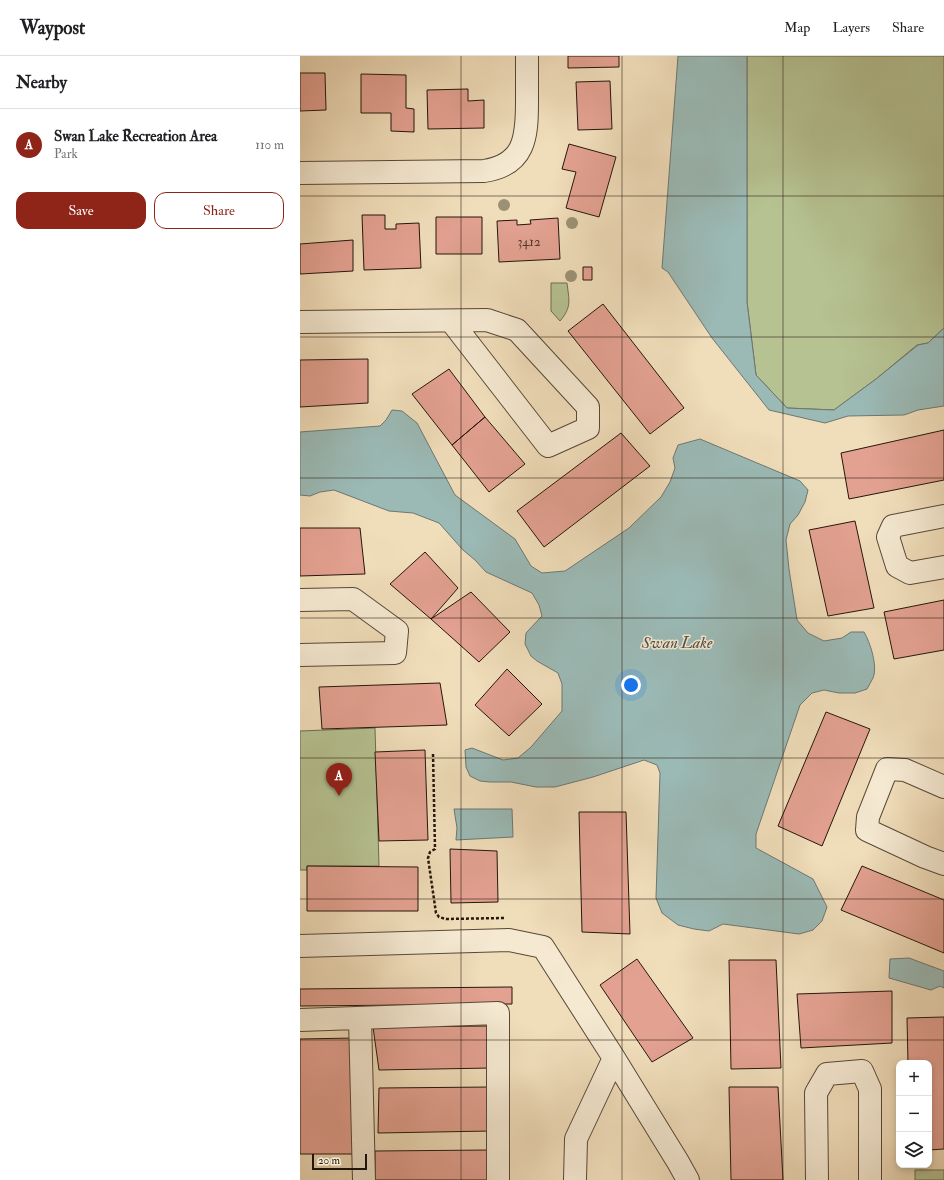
<!DOCTYPE html>
<html lang="en">
<head>
<meta charset="utf-8">
<style>
  body { margin:0; font-family:"IM FELL Double Pica",serif; background:#f6f6f6; color:#202124 }
  .controls { position:absolute; right:12px; bottom:12px; display:grid; overflow:hidden; border-radius:8px; box-shadow:0 2px 6px #0003 }
  .controls button { width:36px; height:36px; display:grid; place-items:center; padding:0; border:0; border-bottom:1px solid #e0e0e0; background:#fff; color:#202124; font:20px sans-serif }
  .scale { position:absolute; left:12px; bottom:10px; width:55px; box-sizing:border-box; padding-left:4px; border:2px solid #25160b; border-top:0; font-size:11px; line-height:14px; white-space:nowrap; color:#25160b; -webkit-text-stroke:3px #f5e9d2; paint-order:stroke }
  .you { position:absolute; left:331px; top:629px; width:14px; height:14px; margin:-10px; border:3px solid #fff; border-radius:50%; background:#1a73e8; box-shadow:0 0 0 6px #1a73e833 }
  .badge { display:grid; place-items:center; width:26px; height:26px; border-radius:50%; background:#8f2418; color:#fff; font-size:13px; font-weight:700 }
  .pin { position:absolute; translate:-50% -33px; filter:drop-shadow(0 1px 2px #0008) }
  .pin::after { content:''; position:absolute; top:21px; width:14px; height:12px; background:inherit; clip-path:polygon(0 0,100% 0,50% 100%) }
  .list { margin:0; padding:0; list-style:none }
  h2 { display:flex; justify-content:space-between; align-items:center; height:52px; margin:0; padding:0 16px; font-size:17px }
  h2 small { font-size:13px; font-weight:400; color:#757577 }
  .list li { display:grid; grid-template-columns:26px 1fr auto; gap:12px; align-items:center; box-sizing:border-box; height:72px; padding:0 16px; border-top:1px solid #e0e0e0 }
  .list b { display:block; font-size:15px; white-space:nowrap }
  .list p { margin:0; font-size:13px; white-space:nowrap; color:#757577 }
  .list em { font-size:13px; font-style:normal; color:#757577 }
  .actions { display:flex; gap:8px; padding:12px 16px }
  .actions a { flex:1; padding:9px 0; border:1px solid #8f2418; border-radius:12px; text-align:center; font-size:14px; color:#8f2418 }
  .actions .main { background:#8f2418; color:#fff }
  .icon { flex:none; width:22px; height:22px; fill:none; stroke:currentColor; stroke-width:2; stroke-linecap:round; stroke-linejoin:round }
  .map { position:relative; flex:none; width:644px; height:1124px; overflow:hidden }
  header { display:flex; align-items:center; gap:24px; box-sizing:border-box; height:56px; padding:0 20px; background:#fff; border-bottom:1px solid #e0e0e0 }
  header strong { font-size:19px }
  nav { display:flex; gap:22px; margin-inline-start:auto; font-size:14px }
  main { display:flex }
  aside { flex:1; background:#fff }
  .map>svg:first-child { display:block }
  .green { fill:#b6c292; stroke:#6e6c4e }
  .water { fill:#9bbab6; stroke:#6c7872 }
  .building { fill:#e3a191; stroke:#25160b }
  .lines { fill:none; stroke-linecap:round; stroke-linejoin:round }
  .minor-casing { stroke:#584837; stroke-width:24 }
  .path { stroke:#25160b; stroke-width:2.5; stroke-dasharray:3 2; stroke-linecap:butt }
  .minor { stroke:#f5e9d2; stroke-width:22 }
  .tree { fill:#9c9174 }
  .grid { fill:none; stroke:#25160b; stroke-width:1; stroke-opacity:0.55 }
  .labels { text-anchor:middle; dominant-baseline:central; stroke-width:3; stroke-linejoin:round; paint-order:stroke }
  .number-label { font-size:13px; fill:#54392c }
  .water-label { font-size:16px; font-style:italic; fill:#4e4f47; stroke:#f5e9d2 }
</style>
</head>
<body>
<header>
<strong>Waypost</strong>
<nav><a>Map</a><a>Layers</a><a>Share</a></nav>
</header>
<main>
<aside>
<h2>Nearby<small></small></h2>
<ul class="list">
<li><span class="badge">A</span><div><b>Swan Lake Recreation Area</b><p>Park</p></div><em>110 m</em></li>
</ul>
<div class="actions"><a class="main">Save</a><a>Share</a></div>
</aside>
<div class="map">
<svg width="644" height="1124" viewBox="0 0 644 1124">
  <rect width="100%" height="100%" fill="#f0ddba"/>
  <filter id="stains"><feTurbulence type="fractalNoise" baseFrequency=".005" numOctaves="4"/><feColorMatrix values="0 0 0 0 .2 0 0 0 0 .09 0 0 0 0 .02 0 0 0 .5 -.17"/></filter>
  <radialGradient id="worn" r=".72"><stop offset=".6" stop-color="#630" stop-opacity="0"/><stop offset="1" stop-color="#630" stop-opacity=".3"/></radialGradient>
  <!-- green -->
  <path class="green" d="M447,0H644V272L628,287L617,289L576,323L534,354L487,352L456,319L447,246Z
    M251,227H267C269,244 272,251 260,265L251,255Z
    M75,672L79,810H7V814H0V675Z
    M615,1114H644V1124H615Z"/>
  <!-- water -->
  <path class="water" d="M378,0H447V246L456,319L487,352L534,354L576,323L618,289L628,287L644,272V350L618,354L604,359L548,360L525,367L469,354L412,282L368,216L362,212Z
    M92,354L102,355L117,367L155,439L215,483L231,510L242,517L265,515L329,472L361,441L370,426L375,412L373,402L378,389L400,383L500,425L508,434L505,446L498,459L490,468L486,484L489,513L497,564L508,577L524,585L542,582L551,576H564C570,586 578,610 573,622C571,626 569,629 567,633L555,637H539L524,634L512,637L500,649L456,778V792L513,823L527,851L522,865L513,874L499,878L423,868L409,875L394,873L378,869L362,857L356,842L360,717L357,709L344,704L293,721L255,731H236L211,726H190L180,725L170,720L166,711L165,694L172,692L203,704L218,702L231,691L262,655V628L258,617L237,605L231,600L225,588L226,577L242,560L239,549L232,537L186,516L175,504L163,494L139,467L113,457L89,455L34,434L20,436L10,440L0,439V376L80,370L86,364Z
    M154,753H212L213,781L156,784L157,772Z
    M609,902L644,915V932L640,930L631,934L589,922L590,903Z"/>
  <!-- building -->
  <path class="building" d="M268,0H319V11L268,12Z
    M0,17H25L26,54L0,55Z
    M61,18L106,19V52L114,53V76L91,75V57H61Z
    M310,25L312,73L278,74L276,26Z
    M168,33V45L184,44V72L128,73L127,34Z
    M269,88L316,101L299,161L266,152L276,116L262,113Z
    M62,159H85V173H96V168L119,167L121,212L64,214Z
    M136,161H182V198H136Z
    M258,162L260,203L199,206L197,165L217,164V169L231,168L230,164Z
    M53,184V215L0,218V188Z
    M283,211H292V224H283Z
    M303,248L384,352L350,378L268,275Z
    M68,303V347L0,351V304Z
    M149,313L185,361L152,389L112,338Z
    M185,361L225,408L189,436L152,389Z
    M644,374V424L549,443L541,397Z
    M321,377L350,410L244,491L217,455Z
    M555,465L574,552L528,560L509,474Z
    M0,472H60L65,518L0,520Z
    M125,496L158,532L131,563L90,528Z
    M171,536L210,576L179,606L131,563Z
    M644,544V594L594,603L584,556Z
    M207,613L242,648L209,680L175,649Z
    M140,627L147,669L22,673L19,631Z
    M526,656L570,673L522,790L478,770Z
    M125,694L128,784L79,785L75,696Z
    M279,756H326L330,878L282,876Z
    M150,793L197,795L198,846L151,847Z
    M7,810L118,811V855H7Z
    M562,810L644,844V897L541,854Z
    M337,903L393,982L352,1006L300,929Z
    M429,904H476L481,1012L431,1013Z
    M212,931V948L0,950V933Z
    M592,935V987L501,992L497,938Z
    M644,961V1093L629,1094V1007H608L607,962Z
    M188,970L191,1012L79,1014L73,971Z
    M55,982L58,1098H0V983Z
    M192,1031L191,1075L78,1077L79,1032Z
    M429,1031H478L483,1124H431Z
    M190,1094V1124H75V1095Z"/>
  <g class="lines">
    <!-- minor casing -->
    <g class="minor-casing">
      <path id="minor" d="M0,117L184,115C225,109 227,81 227,46C227,31 227,15 227,0
        M0,266L187,264L217,274L288,351V372L248,390L151,265
        M644,460L593,470L588,481L597,510L610,517L644,511
        M0,544L53,543L97,575L95,597L0,599
        M644,731L605,714L587,713L568,761L567,774L625,801L644,808
        M0,890L209,884L243,891L314,1002
        M60,962L64,1124
        M0,964L198,957V1124
        M275,1124L276,1083L314,1002L378,1106L388,1124
        M517,1124L516,1037L527,1018L562,1015L570,1033V1124"/>
    </g>
    <!-- path -->
    <path class="path" d="M133,698L135,793L130,796L128,802L136,857L139,861L146,863L204,862"/>
    <!-- minor -->
    <use href="#minor" class="minor"/>
  </g>
  <!-- trees -->
  <g class="tree">
    <circle cx="204" cy="149" r="6"/>
    <circle cx="272" cy="167" r="6"/>
    <circle cx="271" cy="220" r="6"/>
  </g>
  <!-- grid -->
  <path class="grid" d="M161,0V1124M322,0V1124M483,0V1124M0,140H644M0,281H644M0,422H644M0,562H644M0,702H644M0,843H644M0,984H644"/>
  <g class="labels">
    <!-- number labels -->
    <g class="number-label">
      <text x="229" y="186">3412</text>
    </g>
    <!-- water labels -->
    <g class="water-label">
      <text x="377" y="587">Swan Lake</text>
    </g>
  </g>
  <rect width="100%" height="100%" filter="url(#stains)"/>
  <rect width="100%" height="100%" fill="url(#worn)"/>
</svg>
<div class="controls">
<button>+</button>
<button>−</button>
<button><svg class="icon" aria-label="layers" viewBox="0 0 24 24"><path d="M12 4l9 5-9 5-9-5zM3 14l9 5 9-5"/></svg></button>
</div>
<div class="scale">20 m</div>
<div class="you"></div>
<div class="pin badge" style="left:39px;top:740px">A</div>
</div>
</main>
</body>
</html>
